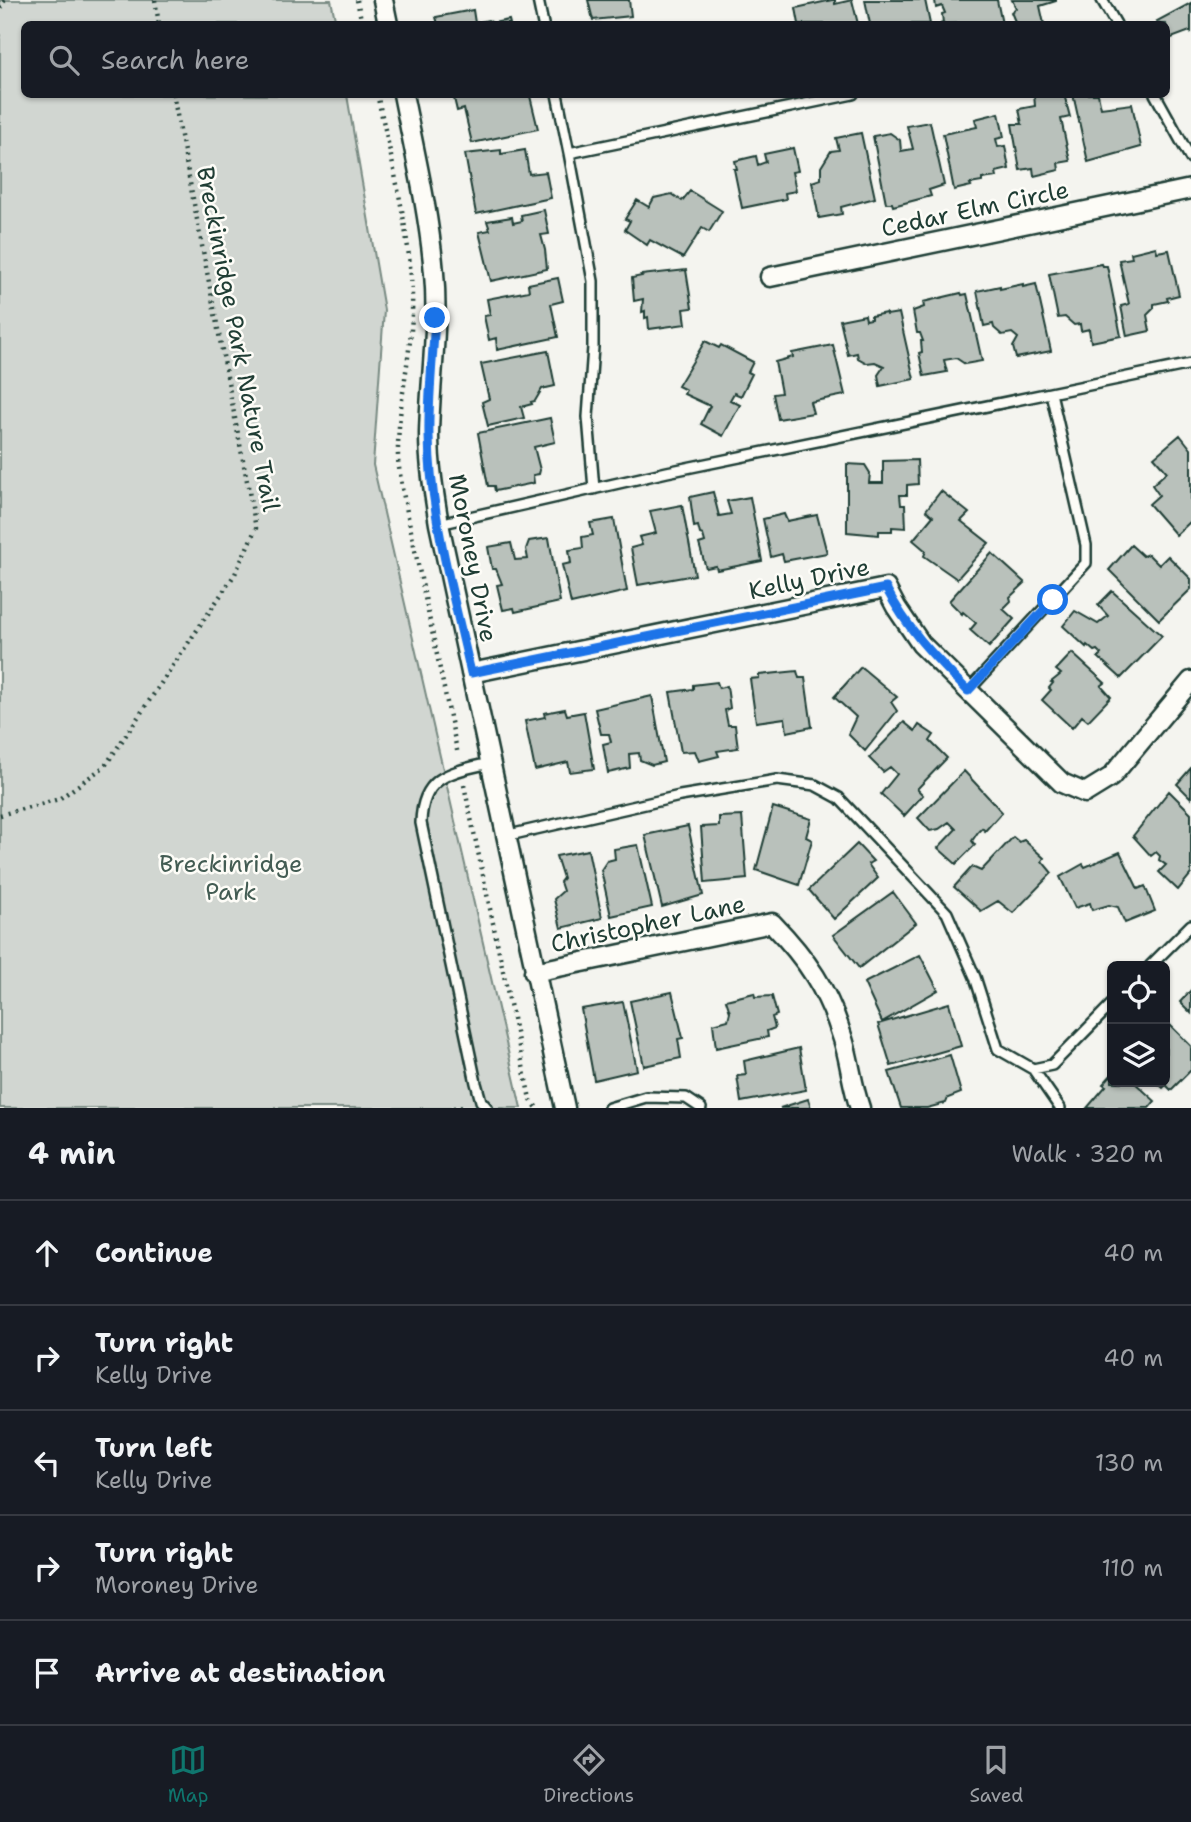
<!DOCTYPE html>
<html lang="en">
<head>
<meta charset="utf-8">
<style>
  body { margin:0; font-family:"Shantell Sans",sans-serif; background:#242831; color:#f1f3f6 }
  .controls { position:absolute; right:21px; bottom:21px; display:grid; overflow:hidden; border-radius:10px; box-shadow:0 2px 5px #0004 }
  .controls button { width:63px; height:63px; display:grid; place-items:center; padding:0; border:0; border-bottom:2px solid #363941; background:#171b24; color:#f1f3f6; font:35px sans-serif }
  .stop { position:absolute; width:21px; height:21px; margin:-16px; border:5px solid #1a73e8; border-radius:50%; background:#fff }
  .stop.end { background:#1a73e8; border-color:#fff; box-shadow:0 2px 7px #0008 }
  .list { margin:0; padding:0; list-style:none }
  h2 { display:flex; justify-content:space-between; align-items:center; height:91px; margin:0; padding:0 28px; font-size:30px }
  h2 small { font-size:23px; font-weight:400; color:#9ea1a6 }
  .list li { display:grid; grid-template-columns:46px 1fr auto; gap:21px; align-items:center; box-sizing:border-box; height:105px; padding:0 28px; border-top:2px solid #363941 }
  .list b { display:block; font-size:26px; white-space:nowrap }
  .list p { margin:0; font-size:23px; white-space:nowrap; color:#9ea1a6 }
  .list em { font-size:23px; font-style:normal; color:#9ea1a6 }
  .icon { flex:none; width:38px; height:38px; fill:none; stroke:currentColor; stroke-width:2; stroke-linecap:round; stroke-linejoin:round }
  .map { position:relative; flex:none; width:1191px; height:1108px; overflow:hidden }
  .search { position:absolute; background:#171b24; box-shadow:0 2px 5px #0004; left:21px; right:21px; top:21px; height:77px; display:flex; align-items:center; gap:18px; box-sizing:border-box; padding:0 24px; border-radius:10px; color:#9ea1a6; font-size:26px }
  .sheet { height:616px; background:#171b24 }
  nav { display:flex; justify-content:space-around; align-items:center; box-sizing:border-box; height:98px; border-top:2px solid #363941; background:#171b24; font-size:19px; color:#9ea1a6 }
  nav a { display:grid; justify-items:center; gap:4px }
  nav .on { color:#0f766e }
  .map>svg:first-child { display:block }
  .green { fill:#d1d6d1; stroke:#788a82; stroke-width:2 }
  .building { fill:#b9c1bb; stroke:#1f3d34; stroke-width:2 }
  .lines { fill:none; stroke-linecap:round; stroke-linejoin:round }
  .service-casing { stroke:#1f3d34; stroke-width:14 }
  .minor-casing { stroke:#1f3d34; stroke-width:23 }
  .path { stroke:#1f3d34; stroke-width:4.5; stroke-dasharray:2 5; stroke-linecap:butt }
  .service { stroke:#fdfcf7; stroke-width:9 }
  .minor { stroke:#fdfcf7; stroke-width:18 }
  .route { stroke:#1a73e8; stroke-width:9 }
  .labels { text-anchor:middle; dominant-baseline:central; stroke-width:5; stroke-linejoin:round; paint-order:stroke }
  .street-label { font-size:24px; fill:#1f3d34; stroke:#fdfcf7 }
  .park-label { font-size:24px; fill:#435c53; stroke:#fdfcf7 }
</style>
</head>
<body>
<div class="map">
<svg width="1191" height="1108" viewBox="0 0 1191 1108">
  <rect width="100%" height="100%" fill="#f4f4ef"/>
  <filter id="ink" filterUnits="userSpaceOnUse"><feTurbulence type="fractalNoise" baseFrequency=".0143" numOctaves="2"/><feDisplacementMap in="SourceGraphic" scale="14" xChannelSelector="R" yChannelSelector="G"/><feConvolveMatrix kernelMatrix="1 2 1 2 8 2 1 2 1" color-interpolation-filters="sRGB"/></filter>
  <g filter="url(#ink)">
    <!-- green -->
    <path class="green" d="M0,0H331L336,24H24V94L347,95L384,310L373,465L521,1108H0Z"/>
    <!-- building -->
    <path class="building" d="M588,0H629L631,16L593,20Z
      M832,0H835V4L852,0L858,24H799L796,8Z
      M865,0H925L930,24H870Z
      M935,0H997L1002,24H976V23L940,24L943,23L942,14L945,13L942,6L936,8Z
      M1012,0H1056V1L1040,6L1044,24H1016L1011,12L1016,8Z
      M1191,3V33L1190,31L1169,39L1166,24H1159L1157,21Z
      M473,10L475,23L488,20L493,23L509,20L510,24H438L436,17Z
      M453,94L530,96L538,129L472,143L464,109L457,111Z
      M1034,94H1064L1070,117L1061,119L1070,161L1058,163L1059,170L1034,176L1033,168L1020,170L1012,124H1022L1019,109L1035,106Z
      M1073,94H1098L1101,108L1132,104L1141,147L1088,162Z
      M999,113L1004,137L996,139L998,147L1005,146L1009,169L996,172L997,177L982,179V182L970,184L971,186L954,190L943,134L977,127L975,119Z
      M930,122L944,185L929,190L931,196L893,206L892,203H886L873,136L890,133L900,140L901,151L913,149L907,126Z
      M861,133L875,198L841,207L842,214L819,218L812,182L821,179V167L831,151L839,150L836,138Z
      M793,148L798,171L792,172L796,191L785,193L786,199L742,208L734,169H737L735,161L756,156L758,165L766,162L764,154Z
      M501,150V154L525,150L529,174L546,172L551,198L476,214L465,154Z
      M690,191L722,211L709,232L702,228L683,258L650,240L647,245L625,230L630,221L625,219L637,200L649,207L654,198L672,194L682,201Z
      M544,210L549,234L541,235L545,250L547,269L491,281L479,232L490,230L487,221L512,217L513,223L522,221L521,215Z
      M1156,247L1157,252L1169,250L1179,295L1167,298L1168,301L1154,304V308L1147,315L1150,331L1127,336L1121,306L1129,304L1119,260L1132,258L1131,253Z
      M1101,264L1102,266H1107L1121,336L1091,342L1089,329L1081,331L1080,324L1074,325L1065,317L1058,318L1049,274Z
      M686,270L692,308L684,309L686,324L649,329L648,317L645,318V311L642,312L643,299L634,301L632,278L642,276L641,275Z
      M558,278L563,301L551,304L558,337L497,350L496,338L489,340L484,316L490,315L487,299L529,291L528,284Z
      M1023,284V287L1036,284L1051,351L1016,358L1013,347L1018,338L1012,333L1002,335L994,328L993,324L984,326L977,291L1000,286V289Z
      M961,293L962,295L967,294L982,361L965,364L956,358L944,360L947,372L924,376L919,353L922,352L921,341H923L920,333H917L913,311L924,307L923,302Z
      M886,313L887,315L899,313L914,379L880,386L878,375L884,366L875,362L867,363L858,358L857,353L848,355L840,320L865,315L866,320L871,319V316Z
      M705,341L719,348L721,345L753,362L748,372L752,374L741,396L734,393L730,400L740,405L723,436L701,424L710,406L684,394L686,390L678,386Z
      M833,345L845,395L810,402L813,413L778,419L773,394L781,393L775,362L793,357L792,353Z
      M548,351L555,386L542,389L535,401L531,402L532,404L521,407L524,418L488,426L482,402L489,399L481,364Z
      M550,418L555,442L534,447L540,470L539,474L533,475L534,483L495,491L494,486H488L478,433Z
      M1180,435L1191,449V521L1176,535L1149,504L1159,495L1152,485L1167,472L1154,457Z
      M917,460L918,484L907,485V495H900L901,505H905L906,528L892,527V531H879V535L847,532V464L865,465L870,473L869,483H883V461Z
      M941,491L969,513L961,521L989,543L957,579L924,556L926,551L913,540L933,516L926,510Z
      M713,492L719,516L731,514L727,501L750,497L762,561L717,570L716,566L706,568L699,544L705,542L703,535L700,534L698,526L694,527L690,497Z
      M682,505L695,575L638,585L631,548L642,545L639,537L656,533L650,511Z
      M784,514L787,521L817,515L827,553L784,561L782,554L771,557L763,519Z
      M614,519L627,591L571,604L562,565L571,563L569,550L583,548L582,537L593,535L590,523Z
      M549,538L560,602L515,612L514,608L503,610L497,585L502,584L496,569H492L488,547L511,543L515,560L528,559L526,549L529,541Z
      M1131,545L1143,556L1148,554L1159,565L1168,556L1191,579V589L1159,620L1109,570Z
      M992,553L1025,583L1010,597L1011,601L1003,609L1014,619L989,647L970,630L976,623L963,612L962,614L949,601Z
      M1112,591L1162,636L1121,678L1098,657L1101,654L1097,650L1094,651L1087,645L1086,647L1063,626L1075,611L1098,624L1108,616L1098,605Z
      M1072,653L1105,683L1101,686L1111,697L1088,721L1082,716L1072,728L1042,700L1051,690L1049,688L1053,683L1051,682L1061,674L1056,670Z
      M861,667L897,697L891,702L897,711L865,751L848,734L856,717L834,697Z
      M797,671L799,678H805L812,727L787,732L785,718L756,722L750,679L759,678V675Z
      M717,682L719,688L727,686L730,708L725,710L728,725H735L738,748L717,751L719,756L699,761L695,751L681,752L670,692L693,689V685Z
      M652,696L664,762L652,765L640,760L639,753L629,754L630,768L608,773L603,744L611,742L609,734H601L595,709Z
      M565,709L567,715L584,712L594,769L570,772L568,762L535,770L525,721L545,717L544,713Z
      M904,722L915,731L919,725L934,735L930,741L947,758L917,789L923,795L904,816L881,794L897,774L890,767L883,772L869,758Z
      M1191,768V798L1177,784Z
      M964,771L1002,812L985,831L982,828L978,832L972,841L975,845L956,864L938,848L956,829L949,822L939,829L930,831L918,818Z
      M1169,791L1191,813V874L1178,890L1159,872L1166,865L1159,860L1160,856L1156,852L1151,856L1133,836Z
      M773,807L811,819L806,837L812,840L799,885L756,870Z
      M742,816L747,879L705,883L701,827L719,826V817Z
      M688,826L703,895L662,907L645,835Z
      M1013,837L1019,842L1024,840L1044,858L1042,861L1052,873L1013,913L998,901L981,911L954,887L972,867L981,871Z
      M857,844L873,861L868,864L878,878L834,919L809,890Z
      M638,845L652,907L611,916L601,870L607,861L615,859L614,849Z
      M588,850L602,918L561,928L554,899L563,891L560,882L563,878L556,856Z
      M1120,852L1138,889L1145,886L1155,911L1125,923L1118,907L1109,905L1092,910L1090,903L1075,908L1060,877L1083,864L1085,867Z
      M893,892L916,923L859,968L833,935Z
      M920,955L938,990L882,1022L864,983Z
      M1191,990V1013L1180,1002Z
      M672,992L683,1038L678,1039L681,1058L644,1066L630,1001Z
      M754,993L755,997L772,996L777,1015L772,1017L775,1028L767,1031L768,1037L716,1048L713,1024L728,1020L730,1012L726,1000Z
      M623,1002L637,1070L594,1080L581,1009Z
      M949,1003L961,1046L891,1066L878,1024Z
      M1166,1021L1191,1046V1070L1171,1090L1166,1085L1163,1088L1156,1082H1165Z
      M799,1048L806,1090L741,1102L737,1076L746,1075L744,1061Z
      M950,1055L961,1093L948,1098L946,1103L927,1108H901L889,1072Z
      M1112,1074V1082H1134L1155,1101L1149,1108H1087L1106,1086L1103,1084Z
      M808,1099L811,1108H780Z"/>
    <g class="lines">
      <!-- service casing -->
      <g class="service-casing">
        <path id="service" d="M538,0L543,24
          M1102,0L1116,24
          M557,94L569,153L853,94
          M1155,94L1191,159
          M569,153L593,281V347L588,417L594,489
          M439,524L667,472L1191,364
          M968,691L1086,563V545L1051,393
          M505,836L680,796L777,780L815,785L839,798L947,913L975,977L998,1049L1033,1069L1052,1065L1112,1004
          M1150,966L1191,925
          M1033,1069L1060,1108
          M487,1108L481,1101L476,1083L421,823C422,775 452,772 490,763
          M609,1108L646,1097L686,1098L701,1108"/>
      </g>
      <!-- minor casing -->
      <g class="minor-casing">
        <path id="minor" d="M383,0L388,24
          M403,94C415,154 429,213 434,273C439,327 430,380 429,434C429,464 434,494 439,524L565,1108
          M770,277L1191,189
          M471,673L886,588L896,607L921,644L1062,783L1085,793L1111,777L1191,681
          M534,972L772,923C807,959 828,990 843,1039C850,1061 852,1086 860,1108"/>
      </g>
      <!-- path -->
      <path class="path" d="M155,0L159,24
        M357,0L362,24
        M0,8L5,0
        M377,94C391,157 410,232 412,295C414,350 397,402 398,456C398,466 401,477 402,488L458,755
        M464,785L530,1099L537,1108
        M0,815L59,799L105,766L235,574L256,528L173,94
        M453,1108L466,1107"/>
      <!-- service -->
      <use href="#service" class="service"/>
      <!-- minor -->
      <use href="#minor" class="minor"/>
    </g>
  </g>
  <g class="lines" filter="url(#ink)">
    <!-- route -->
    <path class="route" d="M435,318C433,357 428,397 429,436C430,516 454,596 471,673L886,588C909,632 934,656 968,691L1053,600"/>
  </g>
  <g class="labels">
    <!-- street labels -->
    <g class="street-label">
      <text transform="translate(975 209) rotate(-12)">Cedar Elm Circle</text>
      <text transform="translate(238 339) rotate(79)">Breckinridge Park Nature Trail</text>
      <text transform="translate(473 558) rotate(79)">Moroney Drive</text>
      <text transform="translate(809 579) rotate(-12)">Kelly Drive</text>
      <text transform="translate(648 924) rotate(-12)">Christopher Lane</text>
    </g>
    <!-- park labels -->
    <g class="park-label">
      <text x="231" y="864">Breckinridge<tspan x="231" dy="28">Park</tspan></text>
    </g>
  </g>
</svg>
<div class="controls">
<button><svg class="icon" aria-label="locate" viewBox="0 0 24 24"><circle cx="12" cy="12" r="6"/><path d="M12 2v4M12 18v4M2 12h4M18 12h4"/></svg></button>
<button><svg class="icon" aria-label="layers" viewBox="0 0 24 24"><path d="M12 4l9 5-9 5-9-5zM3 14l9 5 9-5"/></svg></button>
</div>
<div class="stop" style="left:1053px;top:600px"></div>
<div class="stop end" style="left:435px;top:318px"></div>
<div class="search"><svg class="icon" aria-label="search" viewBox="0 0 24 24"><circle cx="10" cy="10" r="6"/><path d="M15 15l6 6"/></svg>Search here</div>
</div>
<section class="sheet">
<h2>4 min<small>Walk · 320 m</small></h2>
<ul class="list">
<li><svg class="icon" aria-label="ahead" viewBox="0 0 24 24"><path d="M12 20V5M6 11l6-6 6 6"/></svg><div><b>Continue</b></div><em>40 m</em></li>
<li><svg class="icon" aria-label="right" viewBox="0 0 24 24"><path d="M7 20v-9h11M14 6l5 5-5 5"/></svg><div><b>Turn right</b><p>Kelly Drive</p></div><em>40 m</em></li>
<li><svg class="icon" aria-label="left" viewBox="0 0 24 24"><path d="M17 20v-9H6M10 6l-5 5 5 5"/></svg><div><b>Turn left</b><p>Kelly Drive</p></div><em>130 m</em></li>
<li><svg class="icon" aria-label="right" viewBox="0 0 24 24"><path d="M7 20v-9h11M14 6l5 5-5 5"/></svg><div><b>Turn right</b><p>Moroney Drive</p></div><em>110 m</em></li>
<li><svg class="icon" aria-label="arrive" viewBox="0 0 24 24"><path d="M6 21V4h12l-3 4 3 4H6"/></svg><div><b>Arrive at destination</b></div></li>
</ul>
</section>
<nav>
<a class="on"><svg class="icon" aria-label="map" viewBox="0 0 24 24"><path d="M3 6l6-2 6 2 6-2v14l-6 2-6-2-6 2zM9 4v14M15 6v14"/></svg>Map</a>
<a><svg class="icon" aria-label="directions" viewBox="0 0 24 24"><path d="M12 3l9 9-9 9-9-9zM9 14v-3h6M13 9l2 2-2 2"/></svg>Directions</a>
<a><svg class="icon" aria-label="saved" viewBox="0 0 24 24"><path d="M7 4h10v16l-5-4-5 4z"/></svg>Saved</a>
</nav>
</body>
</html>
